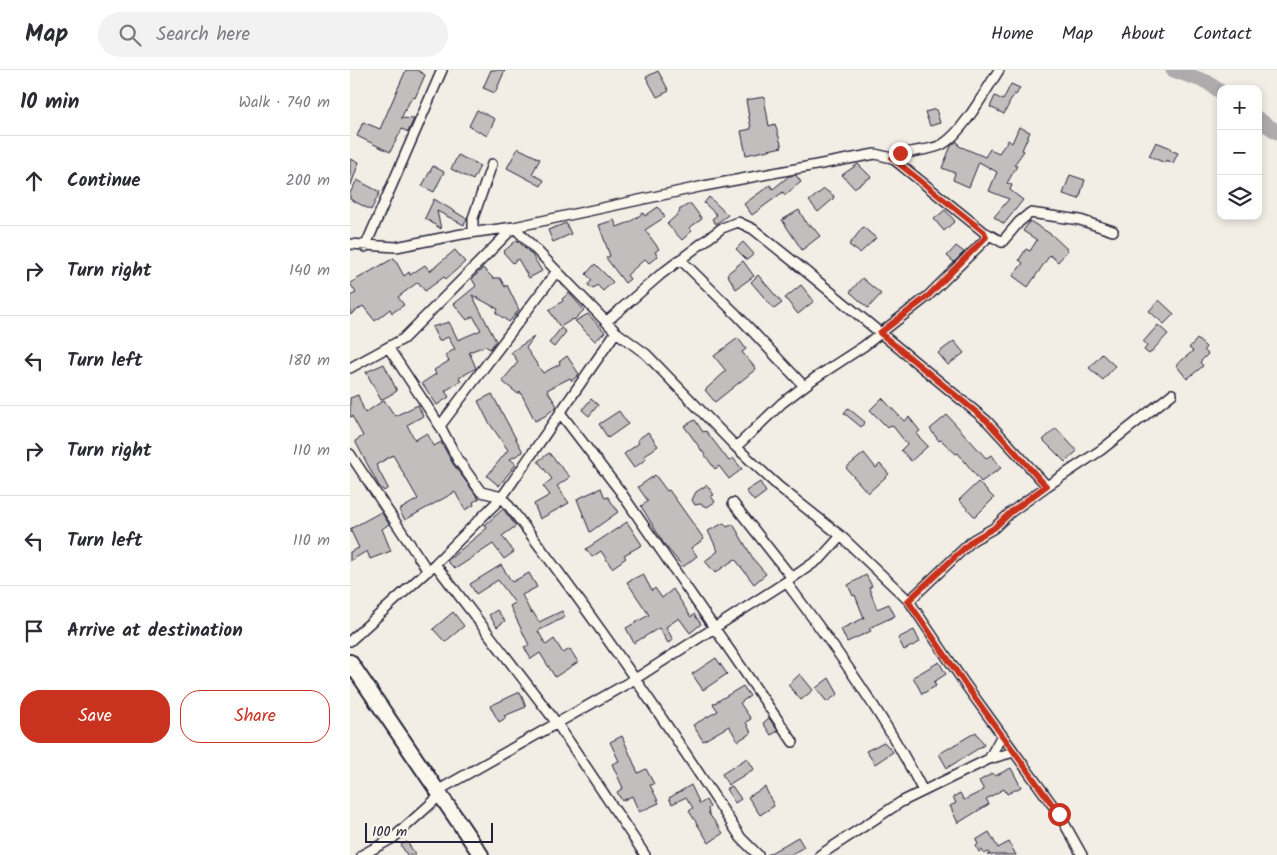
<!DOCTYPE html>
<html lang="en">
<head>
<meta charset="utf-8">
<style>
  body { margin:0; font-family:Kalam,sans-serif; background:#f2f2f3; color:#2b2b33 }
  .controls { position:absolute; right:15px; top:15px; display:grid; overflow:hidden; border-radius:10px; box-shadow:0 2px 8px #0003 }
  .controls button { width:45px; height:45px; display:grid; place-items:center; padding:0; border:0; border-bottom:1px solid #e1e1e2; background:#fff; color:#2b2b33; font:25px sans-serif }
  .scale { position:absolute; left:15px; bottom:12px; width:128px; box-sizing:border-box; padding-left:5px; border:2px solid #22223b; border-top:0; font-size:14px; line-height:18px; white-space:nowrap; color:#22223b; -webkit-text-stroke:4px #fbf7ec; paint-order:stroke }
  .stop { position:absolute; width:15px; height:15px; margin:-11px; border:4px solid #c8321e; border-radius:50%; background:#fff }
  .stop.end { background:#c8321e; border-color:#fff; box-shadow:0 1px 5px #0008 }
  .list { margin:0; padding:0; list-style:none }
  h2 { display:flex; justify-content:space-between; align-items:center; height:65px; margin:0; padding:0 20px; font-size:21px }
  h2 small { font-size:16px; font-weight:400; color:#7c7c81 }
  .list li { display:grid; grid-template-columns:32px 1fr auto; gap:15px; align-items:center; box-sizing:border-box; height:90px; padding:0 20px; border-top:1px solid #e1e1e2 }
  .list b { display:block; font-size:19px; white-space:nowrap }
  .list em { font-size:16px; font-style:normal; color:#7c7c81 }
  .actions { display:flex; gap:10px; padding:15px 20px }
  .actions a { flex:1; padding:11px 0; border:1px solid #c8321e; border-radius:20px; text-align:center; font-size:18px; color:#c8321e }
  .actions .main { background:#c8321e; color:#fff }
  .icon { flex:none; width:28px; height:28px; fill:none; stroke:currentColor; stroke-width:2; stroke-linecap:round; stroke-linejoin:round }
  .map { position:relative; flex:none; width:927px; height:785px; overflow:hidden }
  header { display:flex; align-items:center; gap:30px; box-sizing:border-box; height:70px; padding:0 25px; background:#fff; border-bottom:1px solid #e1e1e2 }
  header strong { font-size:24px }
  nav { display:flex; gap:28px; margin-inline-start:auto; font-size:18px }
  .search { width:350px; height:45px; background:#f2f2f3; display:flex; align-items:center; gap:12px; box-sizing:border-box; padding:0 18px; border-radius:28px; color:#7c7c81; font-size:19px }
  main { display:flex }
  aside { flex:1; background:#fff }
  .map>svg:first-child { display:block }
  .lines { fill:none; stroke-linecap:round; stroke-linejoin:round }
  .river { stroke:#aeabad; stroke-width:15 }
  .building { fill:#c2bebe; stroke:#22223b }
  .street-casing { stroke:#22223b; stroke-width:12 }
  .primary-casing { stroke:#22223b; stroke-width:18 }
  .street { stroke:#fbf7ec; stroke-width:9 }
  .primary { stroke:#fbf7ec; stroke-width:14 }
  .route { stroke:#c8321e; stroke-width:6 }
</style>
</head>
<body>
<header>
<strong>Map</strong>
<div class="search"><svg class="icon" aria-label="search" viewBox="0 0 24 24"><circle cx="10" cy="10" r="6"/><path d="M15 15l6 6"/></svg>Search here</div>
<nav><a>Home</a><a>Map</a><a>About</a><a>Contact</a></nav>
</header>
<main>
<aside>
<h2>10 min<small>Walk · 740 m</small></h2>
<ul class="list">
<li><svg class="icon" aria-label="ahead" viewBox="0 0 24 24"><path d="M12 20V5M6 11l6-6 6 6"/></svg><div><b>Continue</b></div><em>200 m</em></li>
<li><svg class="icon" aria-label="right" viewBox="0 0 24 24"><path d="M7 20v-9h11M14 6l5 5-5 5"/></svg><div><b>Turn right</b></div><em>140 m</em></li>
<li><svg class="icon" aria-label="left" viewBox="0 0 24 24"><path d="M17 20v-9H6M10 6l-5 5 5 5"/></svg><div><b>Turn left</b></div><em>180 m</em></li>
<li><svg class="icon" aria-label="right" viewBox="0 0 24 24"><path d="M7 20v-9h11M14 6l5 5-5 5"/></svg><div><b>Turn right</b></div><em>110 m</em></li>
<li><svg class="icon" aria-label="left" viewBox="0 0 24 24"><path d="M17 20v-9H6M10 6l-5 5 5 5"/></svg><div><b>Turn left</b></div><em>110 m</em></li>
<li><svg class="icon" aria-label="arrive" viewBox="0 0 24 24"><path d="M6 21V4h12l-3 4 3 4H6"/></svg><div><b>Arrive at destination</b></div></li>
</ul>
<div class="actions"><a class="main">Save</a><a>Share</a></div>
</aside>
<div class="map">
<svg width="927" height="785" viewBox="0 0 927 785">
  <rect width="100%" height="100%" fill="#f2eee5"/>
  <filter id="ink" filterUnits="userSpaceOnUse"><feTurbulence type="fractalNoise" baseFrequency=".02" numOctaves="2"/><feDisplacementMap in="SourceGraphic" scale="10" xChannelSelector="R" yChannelSelector="G"/><feConvolveMatrix kernelMatrix="1 2 1 2 8 2 1 2 1" color-interpolation-filters="sRGB"/></filter>
  <g filter="url(#ink)">
    <g class="lines">
      <!-- river -->
      <path class="river" d="M823,0L857,12L871,22
        M908,49L927,62"/>
    </g>
    <!-- building -->
    <path class="building" d="M56,0H67L75,5L65,28L62,27L51,48L64,49L58,62L52,59L40,82L7,66L13,52L30,59Z
      M141,0H155L145,23L133,18Z
      M308,1L319,21L307,27L296,7Z
      M661,14L670,18L666,25L664,24L654,44L640,37L645,26L653,30Z
      M414,27L419,56L425,54L432,77L396,85L391,61L401,59L396,30Z
      M586,39L590,53L580,56L575,42Z
      M127,40L145,49L137,66L119,56Z
      M669,57L680,62L672,80L674,81L664,95L667,96L657,113L662,115L660,120L673,130L654,154L644,147L659,129L639,121L647,102L629,92L619,117L603,110L605,103L592,98L601,76L607,71L609,76L635,87L640,79L649,83L658,70L662,73Z
      M806,72L821,78L820,80L828,83L823,93L816,90L815,93L799,86Z
      M168,78L190,89L182,104L194,110L191,116L157,98Z
      M108,85L130,96L123,110L101,99Z
      M0,89L9,92L1,115H0Z
      M508,94L521,107L504,118L492,105Z
      M83,96L94,102L84,122L72,116Z
      M446,105L451,112L435,125L433,122L402,145L394,134L420,115L423,119L439,106Z
      M720,105L735,110L729,129L713,124Z
      M7,110L30,122L21,140L0,129V123Z
      M474,119L484,126L483,129L468,142L459,131Z
      M359,127L378,145L366,154L362,149L367,145L354,133Z
      M84,129L117,149L114,155L87,141L91,159L75,148Z
      M339,134H341L352,149L339,158L342,161L332,170L317,154L330,142L329,140Z
      M308,137L315,147L295,160L309,179L305,182L308,186L299,193L295,189L277,205L280,209L275,213L256,188L260,186L249,155L264,150L267,157L280,152L293,143L295,146Z
      M449,140L458,156L461,155L470,166L452,180L432,150Z
      M595,140L605,151L594,161L584,149Z
      M680,151L702,165L718,180L708,192L700,185L678,217L663,206L673,193L669,190L676,179L680,181L687,170L673,161Z
      M216,153L221,164L203,172L198,160Z
      M513,157L526,168L510,183L499,175Z
      M167,170L182,185L192,201L179,208L168,189L163,193L153,182Z
      M393,172L404,184L397,190L386,179Z
      M606,176L614,182L604,192L597,186Z
      M105,180L115,192L96,209L94,207L75,221L68,212L48,227L54,235L42,243L40,239L25,251L13,236L0,245V226L6,223L0,213L44,188L54,206L59,202L60,205L75,195L80,201Z
      M393,191L404,206L386,219L377,204Z
      M245,194L263,212L253,221L247,215L243,219L238,215L242,210L236,204Z
      M133,198L143,208H150L155,217L157,215L169,240L159,252L146,243L148,239L122,225L146,271L140,279L135,276L119,282L126,298L109,308L111,311L95,321L99,327L87,335L72,313L86,304L84,300L99,291L95,285L105,279L98,267L89,271L82,257L99,252L108,270L131,260L123,246L117,250L104,234L126,216L122,209Z
      M408,205L432,233L424,239L401,212Z
      M512,208L531,224L518,238L500,222Z
      M451,215L464,231L448,244L435,228Z
      M219,223L234,240L224,250L223,249L210,257L199,240L213,231L212,229Z
      M809,230L824,244L814,254L799,241Z
      M238,244L255,262L245,271L225,251Z
      M808,255L818,264L799,284L794,280L797,276L793,272Z
      M211,258L216,262L204,277L199,273Z
      M184,267L176,278L193,303L210,294L209,292L217,286L229,304L222,311L220,308L197,320L207,336L195,346L185,351L170,321L168,324L152,311L168,292L161,282Z
      M388,268L396,279L392,282L406,299L365,332L355,320L376,301L364,286Z
      M847,269L856,277L854,280L858,284L850,292L853,296L837,309L826,295L843,281L839,278Z
      M604,271L614,283L598,295L588,283Z
      M752,284L765,296L753,310L739,298Z
      M34,294L47,321L31,330L16,302Z
      M142,324L173,382L160,389L166,394L149,416L137,406L158,380L138,351L128,331Z
      M8,325L15,343L34,330L45,346L68,335L73,346L57,355L65,370L77,363L84,376L91,372L103,394L129,429L123,432L124,435L115,440L105,422L55,450L49,440L68,429L43,385L26,395L38,418L34,421L29,416L5,371L13,366L2,346L0,347V328Z
      M532,328L554,351L559,347L570,361L566,364L578,376L561,391L551,380L557,374L542,355L537,357L520,340Z
      M241,329L248,335L239,346L232,340Z
      M498,338L515,352L511,357L494,343Z
      M269,341L278,354L258,368L249,354Z
      M597,345L636,388L642,385L651,398L631,412L608,383L606,384L591,370L589,371L580,359Z
      M345,350L353,362L356,361L379,391L383,388L392,399L379,409L369,396L365,399L334,356Z
      M706,358L727,381L715,392L693,370Z
      M298,362L308,376L294,386L296,389L284,398L274,384L289,373L287,370Z
      M199,383L220,407L207,416L219,433L190,449L184,434L200,425L193,416L202,409L188,391Z
      M514,383L526,398L530,394L539,404L518,423L496,398Z
      M305,405L317,421L319,420L354,469L341,478L347,486L333,497L314,474L291,436L298,431L288,417Z
      M410,412L416,422L404,431L396,421Z
      M628,412L644,428L625,447L609,430Z
      M357,415L364,425L361,426L365,432L357,437L350,434L345,435L342,430L346,422Z
      M251,418L255,428L258,427L268,442L240,462L227,429Z
      M153,439L166,456L152,466L164,482L154,489L143,474L105,499L97,491L137,458L135,455Z
      M31,442L39,454L32,459L41,481L20,489L17,481L0,491V482L9,478L0,459Z
      M277,452L292,475L274,485L276,488L262,498L251,481L242,487L236,479Z
      M374,453L377,457L383,454L404,490L416,504L404,514L385,489L365,503L355,491L368,481L358,461Z
      M151,495L162,512L179,503L187,517L172,525L181,543L183,542L189,552L212,541L215,547L188,561L196,575L204,569L213,583L220,579L228,592L205,607L190,583L181,589L174,577L179,575L160,536L165,533L148,510L126,524L120,514Z
      M293,504L302,521L305,518L312,528L323,519L341,547L344,544L351,554L340,563L329,548L316,557L323,570L318,573L309,558L284,573L276,558L299,545L277,512Z
      M516,505L522,516L519,518L527,539L539,534L545,546L519,558L521,561L497,572L491,559L514,548L505,525L503,526L498,515Z
      M147,540L155,551L147,557L139,545Z
      M103,542L114,556L95,572L83,559Z
      M564,560L570,572L554,580L548,568Z
      M366,588L377,604L353,620L342,604Z
      M589,592L596,604L584,612L586,616L572,624L563,607Z
      M450,604L463,620L451,630L438,615Z
      M479,608L488,624L477,632L466,618Z
      M393,616L400,626L390,633L401,649L396,652L401,663L388,671L379,656L353,671L343,655L368,641L363,634Z
      M170,622L176,637L154,646L156,648L149,652L140,636Z
      M419,648L428,661L421,665L413,653Z
      M626,662L634,675L597,698L589,684Z
      M272,666L288,703L296,699L304,714L300,715L309,733L289,742L282,726L272,731L267,722L273,718L262,694L269,691L260,672Z
      M534,672L543,682L525,694L516,681Z
      M397,688L404,699L378,715L372,704Z
      M661,698L671,717L657,724L654,719L636,729L639,734L608,753L600,736L606,733L603,727L610,723L614,730L634,720L629,711L643,703L645,706Z
      M341,715L350,734L356,730L360,737L358,739L359,744L373,763L359,773L339,741L343,738L336,727L322,734L319,728Z
      M382,716L391,729L385,733L376,719Z
      M415,717L424,736L410,745L398,727Z
      M639,762L648,778L659,772L666,785H637L640,784L638,782L634,784L632,780L629,782L626,776L628,774L626,770Z
      M448,767L454,777L440,785H417Z
      M57,772L66,785H57L51,775Z"/>
    <g class="lines">
      <!-- street casing -->
      <g class="street-casing">
        <path id="street" d="M542,88C558,79 580,82 593,74C613,62 636,20 649,0
          M123,162V148L142,94
          M636,163L652,172L669,152L680,143L730,150L763,161
          M0,174L46,177L112,164L164,157L354,116L525,84L542,88L634,162L636,165L635,170L578,226L514,276L465,308L432,333L386,377
          M15,177L92,0
          M332,191L387,245L454,316
          M256,252L310,205L372,158L388,152L403,159L454,200L637,351L697,416
          M38,277L90,356L108,390L131,422L152,427C237,537 316,651 391,768L408,785
          M0,298L53,269L164,157L266,262L296,284L386,377L428,416L491,466L559,531L615,614L709,744L732,785
          M211,344L270,421L443,672
          M90,356L207,201
          M0,384L78,501
          M383,433L442,508
          M85,494L206,652L295,785
          M436,512C487,580 534,645 573,721
          M559,531L623,470L644,458L661,442L697,416L751,380L822,324
          M0,571L85,494L152,427L266,262
          M639,689L652,665
          M87,721L285,609L442,508L472,487L491,466
          M12,785L43,768L85,730
          M470,785L551,732L639,689L664,682"/>
      </g>
      <!-- primary casing -->
      <g class="primary-casing">
        <path id="primary" d="M0,592L131,785"/>
      </g>
      <!-- street -->
      <use href="#street" class="street"/>
      <!-- primary -->
      <use href="#primary" class="primary"/>
    </g>
  </g>
  <g class="lines" filter="url(#ink)">
    <!-- route -->
    <path class="route" d="M550,83L542,88L634,162L636,167L578,226L530,263L637,351L696,416L661,442L644,458L623,470L558,531L615,614L709,744"/>
  </g>
</svg>
<div class="controls">
<button>+</button>
<button>−</button>
<button><svg class="icon" aria-label="layers" viewBox="0 0 24 24"><path d="M12 4l9 5-9 5-9-5zM3 14l9 5 9-5"/></svg></button>
</div>
<div class="scale">100 m</div>
<div class="stop" style="left:709px;top:744px"></div>
<div class="stop end" style="left:550px;top:83px"></div>
</div>
</main>
</body>
</html>
